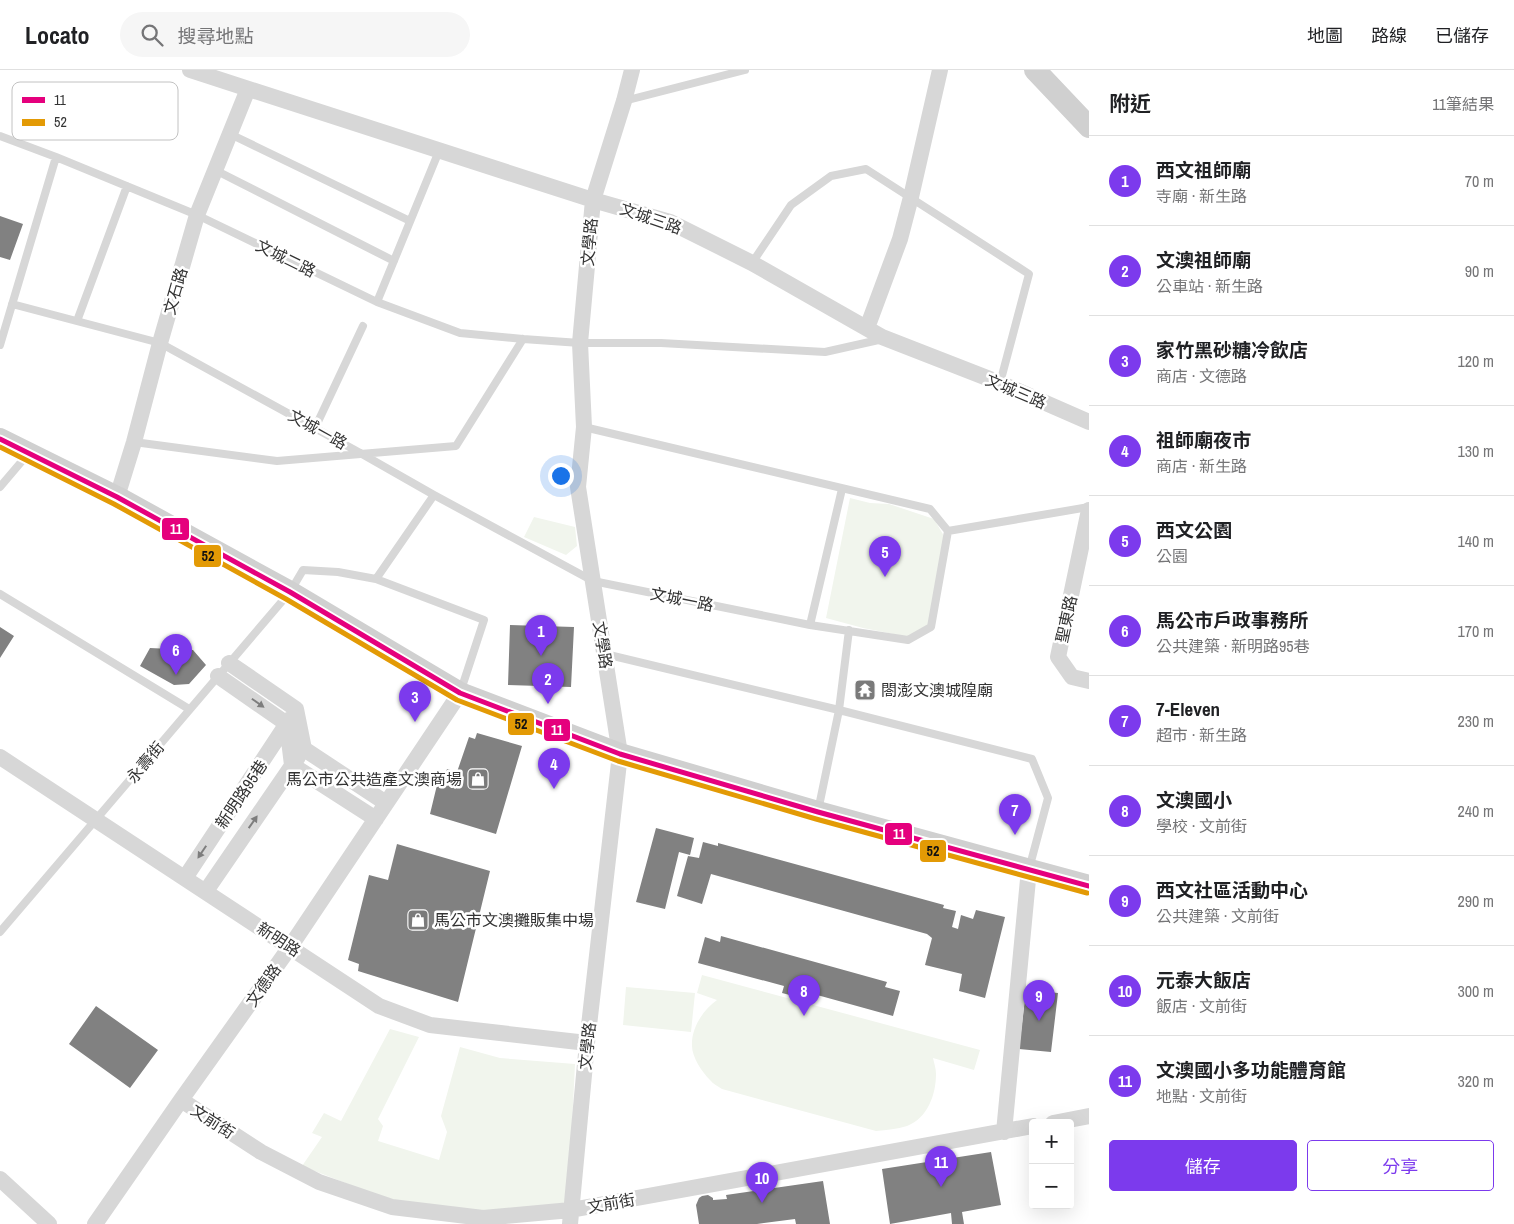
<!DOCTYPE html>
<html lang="zh-TW">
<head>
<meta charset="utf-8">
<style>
  body { margin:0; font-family:"Archivo Narrow","Noto Sans TC",sans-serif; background:#f6f6f6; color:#202124 }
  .controls { position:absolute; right:15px; bottom:15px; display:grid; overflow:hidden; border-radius:5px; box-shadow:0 5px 20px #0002 }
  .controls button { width:45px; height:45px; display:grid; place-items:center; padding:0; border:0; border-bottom:1px solid #e0e0e0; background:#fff; color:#202124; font:25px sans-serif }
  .you { position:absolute; left:560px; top:405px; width:18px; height:18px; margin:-12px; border:4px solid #fff; border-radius:50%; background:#1a73e8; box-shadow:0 0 0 8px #1a73e833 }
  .badge { display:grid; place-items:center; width:32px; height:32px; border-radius:50%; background:#7c3aed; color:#fff; font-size:16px; font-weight:700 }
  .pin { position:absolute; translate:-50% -41px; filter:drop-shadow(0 1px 2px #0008) }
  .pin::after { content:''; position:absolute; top:26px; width:18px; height:15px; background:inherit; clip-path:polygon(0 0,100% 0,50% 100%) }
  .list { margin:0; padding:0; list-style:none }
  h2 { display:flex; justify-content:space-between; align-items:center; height:65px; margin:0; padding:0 20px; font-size:21px }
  h2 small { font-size:16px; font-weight:400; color:#757577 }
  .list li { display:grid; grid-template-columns:32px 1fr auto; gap:15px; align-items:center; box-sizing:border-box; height:90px; padding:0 20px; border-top:1px solid #e0e0e0 }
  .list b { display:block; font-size:19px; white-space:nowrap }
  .list p { margin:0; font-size:16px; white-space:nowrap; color:#757577 }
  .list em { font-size:16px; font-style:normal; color:#757577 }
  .actions { display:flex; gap:10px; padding:15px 20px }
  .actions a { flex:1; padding:11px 0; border:1px solid #7c3aed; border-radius:5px; text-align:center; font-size:18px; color:#7c3aed }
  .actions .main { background:#7c3aed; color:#fff }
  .icon { flex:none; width:28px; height:28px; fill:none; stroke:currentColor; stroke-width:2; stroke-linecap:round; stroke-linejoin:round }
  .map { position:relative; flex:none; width:1089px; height:1154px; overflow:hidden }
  header { display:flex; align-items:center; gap:30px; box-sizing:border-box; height:70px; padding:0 25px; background:#fff; border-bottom:1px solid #e0e0e0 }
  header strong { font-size:24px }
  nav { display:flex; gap:28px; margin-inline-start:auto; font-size:18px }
  .search { width:350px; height:45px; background:#f6f6f6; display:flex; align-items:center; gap:12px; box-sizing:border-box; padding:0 18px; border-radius:28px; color:#757577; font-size:19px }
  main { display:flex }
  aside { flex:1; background:#fff }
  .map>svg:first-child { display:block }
  .green { fill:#f1f5ed }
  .building { fill:#818181 }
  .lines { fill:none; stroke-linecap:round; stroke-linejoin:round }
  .service { stroke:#d7d7d7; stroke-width:8 }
  .minor { stroke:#d7d7d7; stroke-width:16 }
  .secondary { stroke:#d0d0d0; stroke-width:22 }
  .bus-1-casing { stroke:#fff; stroke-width:9 }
  .bus-2-casing { stroke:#fff; stroke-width:9 }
  .bus-1 { stroke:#e5007d; stroke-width:5 }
  .bus-2 { stroke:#e39a05; stroke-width:5 }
  .oneway { fill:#7d7d7d }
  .labels { text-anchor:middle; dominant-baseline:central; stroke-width:5; stroke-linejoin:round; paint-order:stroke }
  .street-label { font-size:16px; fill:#333; stroke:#fff }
  .poi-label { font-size:16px; fill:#333; stroke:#fff; text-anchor:start }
  .key { fill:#fff; stroke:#c2c2c2; stroke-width:1 }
  .key-label { font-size:14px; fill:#333 }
  .line-badge { stroke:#fff; stroke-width:2 }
  .badge-label { font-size:14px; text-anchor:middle; font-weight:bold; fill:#fff }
  .pale-badge-label { font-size:14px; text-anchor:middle; font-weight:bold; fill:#111 }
</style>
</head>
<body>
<header>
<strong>Locato</strong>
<div class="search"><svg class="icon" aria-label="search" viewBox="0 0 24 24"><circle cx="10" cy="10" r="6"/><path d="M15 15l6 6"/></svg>搜尋地點</div>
<nav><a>地圖</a><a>路線</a><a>已儲存</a></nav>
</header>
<main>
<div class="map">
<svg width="1089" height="1154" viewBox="0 0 1089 1154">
  <rect width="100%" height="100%" fill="#fff"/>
  <!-- green -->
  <path class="green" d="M850,428L870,433L889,434L934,449L944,466L928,556L909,567L863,558L826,548Z
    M534,447L575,457L577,476L566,485L524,467Z
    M702,905L980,980L974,1000L933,988C934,993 936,998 936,1004C936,1024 928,1048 907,1056C897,1059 887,1060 876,1061L722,1019C718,1016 713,1014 710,1010C702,1002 692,987 692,976C691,958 703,940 717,930L697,923Z
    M626,917L695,923L691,962L623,955Z
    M390,959L419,967L378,1049L383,1056L378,1071L439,1090L447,1062L441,1046L460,977L500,988L575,994L568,1136L484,1143L394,1132L302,1096L322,1067L312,1063L324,1043L341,1051Z"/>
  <!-- building -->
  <path class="building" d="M0,146L23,154L10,190L0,187Z
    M510,555L574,557L571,617L508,615Z
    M0,557L14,566L0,588Z
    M150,578L193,580L206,595L189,614L174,615L140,596Z
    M477,663L522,676L496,764L430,744L437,715L442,716L447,699L457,702L469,667L475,669Z
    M656,758L694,768L690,785L679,782L665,839L636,832Z
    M703,772L718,776V773L944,835L943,838L956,841L952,857L958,859L961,845L973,849L976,840L1005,847L985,928L959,921L962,904L925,895L932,868L927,864L711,804L702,834L677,826L688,786L699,788Z
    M397,774L490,801L458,932L358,901L359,894L348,890L369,805L388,810Z
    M721,866L887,912L885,917L900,921L893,946L810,923L809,930L782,923L784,916L698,893L705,867L720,872Z
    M1026,920L1058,923L1051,982L1019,979Z
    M96,936L158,980L130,1018L69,974Z
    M991,1082L1001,1135L962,1142L964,1154H952L951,1143L890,1154L882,1099Z
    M823,1111L830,1154H796L795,1149L757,1154H699L696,1135L699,1128L702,1126L708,1125L713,1128V1130L727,1129L726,1125Z"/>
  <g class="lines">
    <!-- service -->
    <path class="service" d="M624,31L745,0
      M230,64L410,151
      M0,66L56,87L197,145L377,232L460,263L523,269L580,273H661L825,282L883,269
      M215,100L394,191
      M752,193L791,135L831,106L866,99L1029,204L1000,313
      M377,232L439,81
      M12,234L160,273L362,384L434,425L593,511L810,555L908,570L931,557L948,461L930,439L584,357
      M77,251L127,116
      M0,275L56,87
      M315,358L363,256
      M134,372L277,391L456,376L523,269
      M0,417L28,384
      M948,461L1089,437
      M376,509L434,425
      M0,524L189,639
      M810,555L842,419
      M605,584L839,640L1032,689L1048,728L1029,799
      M818,741L839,640L849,560
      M0,862L290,522L303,500L338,502L376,509L484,550L461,620"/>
    <!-- minor -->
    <path class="minor" d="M190,0L593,130L670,152L752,193L882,267L1000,313L1089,352
      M867,258L900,169L911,127L940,0
      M117,427L134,372L160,273L197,145L248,19
      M1089,440L1058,587L1072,607L1089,611
      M229,593L296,639L304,679L386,733
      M218,606L287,654L292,695L376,749
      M0,687L379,936L430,955L587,973
      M185,808L290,649
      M206,821L298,687
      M181,1030L261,1082L319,1112L392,1137L483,1148L571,1140L1033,1056
      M1053,1053L1089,1046
      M1004,1062L1029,799
      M0,1109L49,1154
      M95,1154L181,1030L290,877L460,623
      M570,1154L587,973L620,684L578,417L584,357L580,273L593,130L624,31L632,0"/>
    <!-- secondary -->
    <path class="secondary" d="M1035,0L1089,57
      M0,369L117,427L290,522L460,623L620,684L818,742L1089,816"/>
    <!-- bus-1 casing -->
    <g class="bus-1-casing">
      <path id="bus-1" d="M0,369L117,427L290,522L460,623L620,684L818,742L1089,816"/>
    </g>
    <!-- bus-2 casing -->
    <g class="bus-2-casing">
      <path id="bus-2" d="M0,377L114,434L286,529L457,630L618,691L816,749L1087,823"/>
    </g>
    <!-- bus-1 -->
    <use href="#bus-1" class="bus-1"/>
    <!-- bus-2 -->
    <use href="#bus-2" class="bus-2"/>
  </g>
  <!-- one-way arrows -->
  <defs><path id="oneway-solid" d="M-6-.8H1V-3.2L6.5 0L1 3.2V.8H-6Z" transform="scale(1.25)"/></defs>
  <g class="oneway">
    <use href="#oneway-solid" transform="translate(258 633) rotate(35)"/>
    <use href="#oneway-solid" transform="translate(253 752) rotate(-55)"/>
    <use href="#oneway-solid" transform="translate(202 782) rotate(124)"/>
  </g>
  <!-- icons -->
  <defs>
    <g id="temple-square" transform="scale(1.125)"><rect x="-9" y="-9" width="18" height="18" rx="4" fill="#7a7a7a" stroke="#fff"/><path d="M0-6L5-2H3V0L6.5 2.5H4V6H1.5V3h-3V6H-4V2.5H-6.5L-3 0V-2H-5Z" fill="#fff"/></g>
    <g id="shop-square" transform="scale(1.125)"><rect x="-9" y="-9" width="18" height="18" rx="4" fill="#7a7a7a" stroke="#fff"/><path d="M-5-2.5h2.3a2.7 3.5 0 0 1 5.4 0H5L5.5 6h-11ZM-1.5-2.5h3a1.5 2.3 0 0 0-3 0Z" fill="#fff"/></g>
  </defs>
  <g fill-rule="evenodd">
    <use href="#temple-square" x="865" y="620"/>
    <use href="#shop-square" x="478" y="709"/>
    <use href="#shop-square" x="418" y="850"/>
  </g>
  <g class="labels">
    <!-- street labels -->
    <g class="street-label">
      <text transform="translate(651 148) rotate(19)">文城三路</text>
      <text transform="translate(589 172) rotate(-85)">文學路</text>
      <text transform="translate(286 188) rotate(26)">文城二路</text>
      <text transform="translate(175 221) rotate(-74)">文石路</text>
      <text transform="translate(1016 321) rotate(23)">文城三路</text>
      <text transform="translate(318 359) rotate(29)">文城一路</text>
      <text transform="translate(682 529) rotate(11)">文城一路</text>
      <text transform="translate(1066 549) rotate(-78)">聖東路</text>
      <text transform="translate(603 575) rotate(81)">文學路</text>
      <text transform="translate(145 692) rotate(-50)">永壽街</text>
      <text transform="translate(241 724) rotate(-56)">新明路95巷</text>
      <text transform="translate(279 869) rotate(33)">新明路</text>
      <text transform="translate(263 915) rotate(-55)">文德路</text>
      <text transform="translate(587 976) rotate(-84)">文學路</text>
      <text transform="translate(213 1051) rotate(33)">文前街</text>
      <text transform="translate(611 1133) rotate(-10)">文前街</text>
    </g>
    <!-- poi labels -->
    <g class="poi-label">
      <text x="881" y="620">閤澎文澳城隍廟</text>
      <text x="462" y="709" text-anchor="end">馬公市公共造產文澳商場</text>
      <text x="434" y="850">馬公市文澳攤販集中場</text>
    </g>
  </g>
  <!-- legend -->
  <rect x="12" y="12" width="166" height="58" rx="8" class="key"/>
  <rect x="22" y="27" width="23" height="6" fill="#e5007d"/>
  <rect x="22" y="49" width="23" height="7" fill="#e39a05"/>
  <g class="key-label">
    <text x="54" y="35">11</text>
    <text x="54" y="57">52</text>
  </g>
  <g class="line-badge">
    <rect x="161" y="447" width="29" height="24" rx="5" fill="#e5007d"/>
    <rect x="193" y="474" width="29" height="24" rx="5" fill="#e39a05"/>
    <rect x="507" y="642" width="28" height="24" rx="5" fill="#e39a05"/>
    <rect x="543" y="648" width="28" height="24" rx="5" fill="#e5007d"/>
    <rect x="884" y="752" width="29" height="24" rx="5" fill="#e5007d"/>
    <rect x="919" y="769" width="28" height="24" rx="5" fill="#e39a05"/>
  </g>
  <g class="badge-label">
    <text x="176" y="464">11</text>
    <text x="557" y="665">11</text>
    <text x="899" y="769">11</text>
  </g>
  <g class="pale-badge-label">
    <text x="208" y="491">52</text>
    <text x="521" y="659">52</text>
    <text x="933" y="786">52</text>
  </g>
</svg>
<div class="controls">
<button>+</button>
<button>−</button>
</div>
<div class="you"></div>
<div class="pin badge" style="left:541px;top:586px">1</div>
<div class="pin badge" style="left:548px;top:634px">2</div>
<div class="pin badge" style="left:415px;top:652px">3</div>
<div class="pin badge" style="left:554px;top:719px">4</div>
<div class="pin badge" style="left:885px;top:507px">5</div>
<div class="pin badge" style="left:176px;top:605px">6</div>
<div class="pin badge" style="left:1015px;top:765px">7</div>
<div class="pin badge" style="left:804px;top:946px">8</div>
<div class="pin badge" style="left:1039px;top:951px">9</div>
<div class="pin badge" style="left:762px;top:1133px">10</div>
<div class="pin badge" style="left:941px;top:1117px">11</div>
</div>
<aside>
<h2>附近<small>11筆結果</small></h2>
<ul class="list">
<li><span class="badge">1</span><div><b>西文祖師廟</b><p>寺廟 · 新生路</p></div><em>70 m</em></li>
<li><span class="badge">2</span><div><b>文澳祖師廟</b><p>公車站 · 新生路</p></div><em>90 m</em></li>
<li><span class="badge">3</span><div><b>家竹黑砂糖冷飲店</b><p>商店 · 文德路</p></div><em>120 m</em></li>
<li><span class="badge">4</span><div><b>祖師廟夜市</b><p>商店 · 新生路</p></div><em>130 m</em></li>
<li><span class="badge">5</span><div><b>西文公園</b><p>公園</p></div><em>140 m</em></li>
<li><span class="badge">6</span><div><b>馬公市戶政事務所</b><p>公共建築 · 新明路95巷</p></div><em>170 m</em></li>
<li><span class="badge">7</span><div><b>7-Eleven</b><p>超市 · 新生路</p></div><em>230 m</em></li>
<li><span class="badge">8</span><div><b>文澳國小</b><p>學校 · 文前街</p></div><em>240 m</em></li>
<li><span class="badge">9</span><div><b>西文社區活動中心</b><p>公共建築 · 文前街</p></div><em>290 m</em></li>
<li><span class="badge">10</span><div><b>元泰大飯店</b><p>飯店 · 文前街</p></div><em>300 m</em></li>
<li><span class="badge">11</span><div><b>文澳國小多功能體育館</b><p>地點 · 文前街</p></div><em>320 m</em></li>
</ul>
<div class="actions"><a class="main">儲存</a><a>分享</a></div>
</aside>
</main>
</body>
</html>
